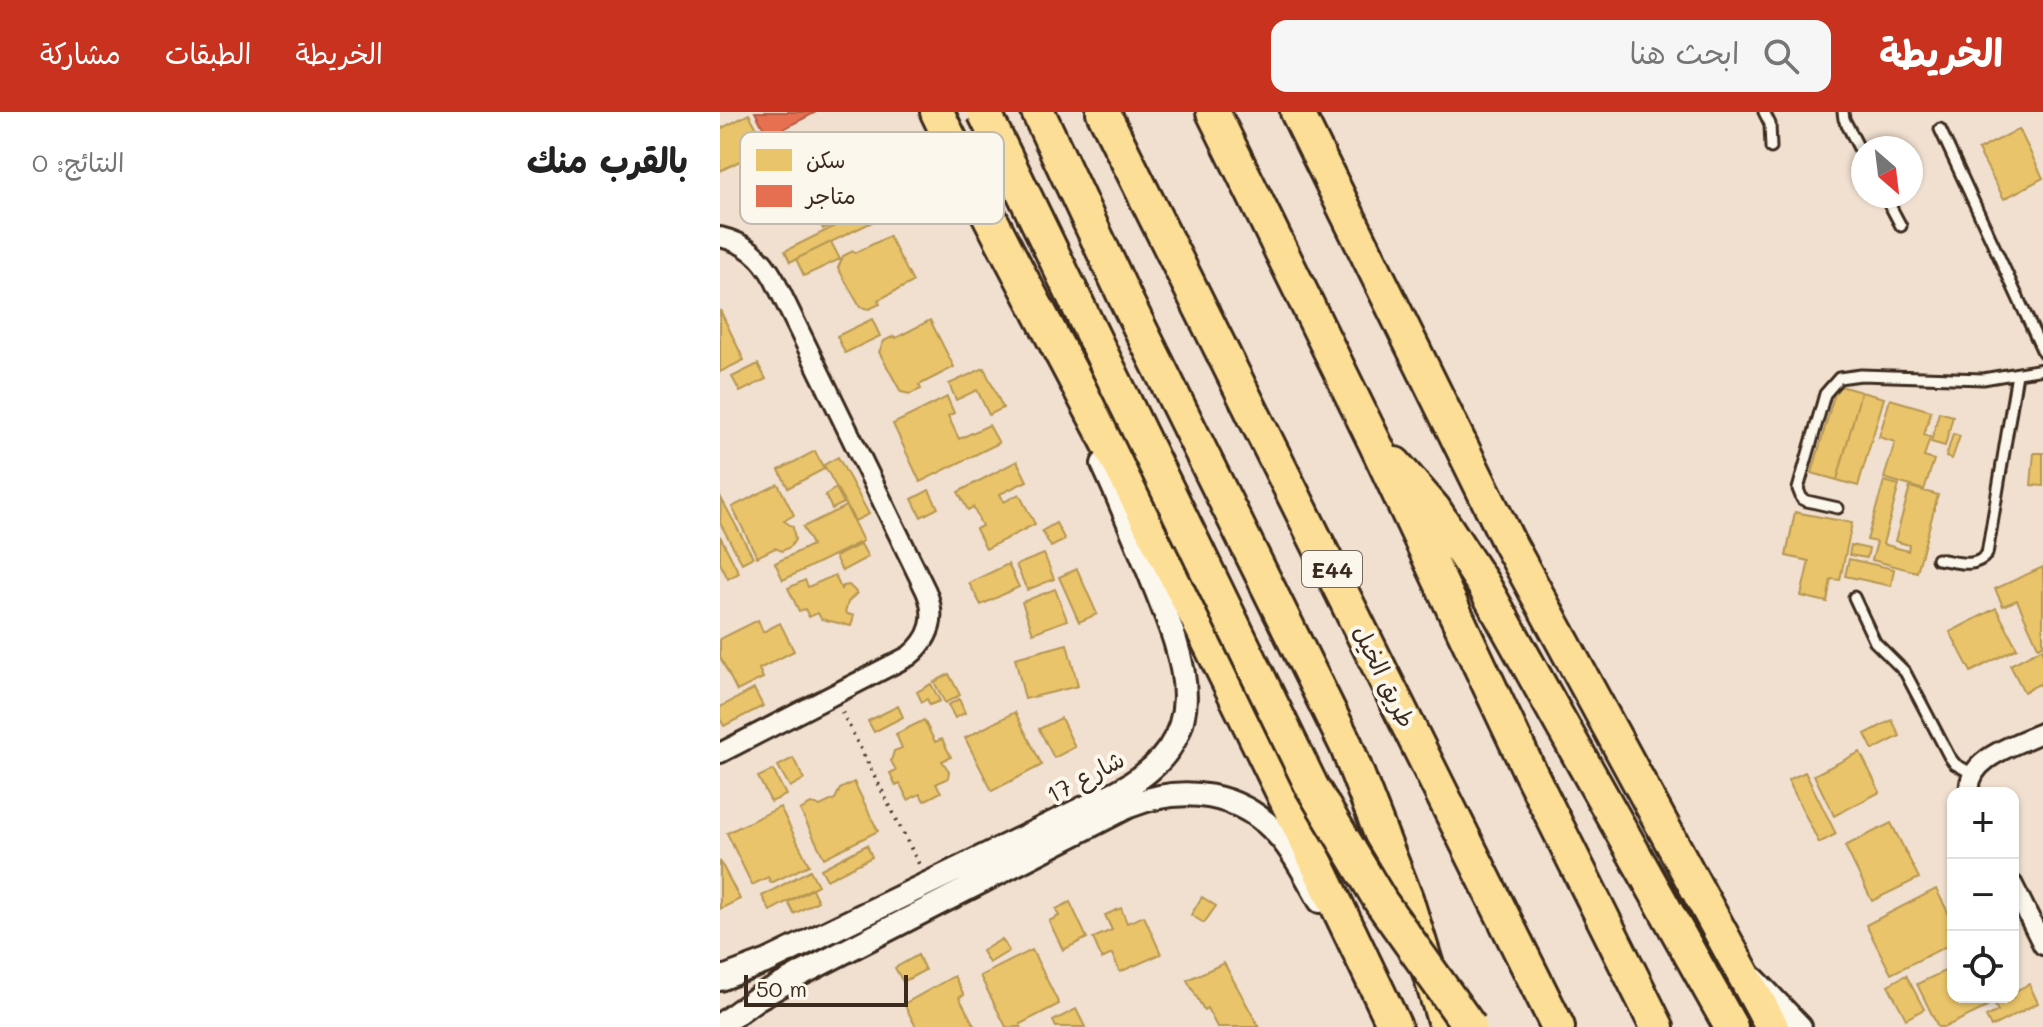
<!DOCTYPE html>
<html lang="ar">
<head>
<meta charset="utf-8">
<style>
  body { margin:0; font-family:Mali,"Playpen Sans Arabic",sans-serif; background:#f6f6f6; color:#222; direction:rtl }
  .controls { position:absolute; right:24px; bottom:24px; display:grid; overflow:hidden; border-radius:16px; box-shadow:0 2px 6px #0004 }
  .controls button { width:72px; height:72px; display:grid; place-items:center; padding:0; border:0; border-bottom:2px solid #e0e0e0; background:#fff; color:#222; font:40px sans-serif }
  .compass { position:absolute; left:1131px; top:24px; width:72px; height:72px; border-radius:50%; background:#fff; box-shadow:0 2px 6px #0004; rotate:152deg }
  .scale { position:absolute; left:24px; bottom:20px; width:164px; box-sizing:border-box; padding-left:8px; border:4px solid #3b2a1e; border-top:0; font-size:22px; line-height:28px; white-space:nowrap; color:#3b2a1e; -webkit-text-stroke:6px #fbf7ec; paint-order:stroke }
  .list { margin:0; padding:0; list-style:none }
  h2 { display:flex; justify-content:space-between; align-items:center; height:104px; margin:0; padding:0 32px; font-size:34px }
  h2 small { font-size:26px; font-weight:400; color:#767676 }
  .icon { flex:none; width:44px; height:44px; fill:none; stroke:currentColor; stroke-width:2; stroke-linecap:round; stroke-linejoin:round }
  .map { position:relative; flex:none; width:1323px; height:915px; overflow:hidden; direction:ltr }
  header { display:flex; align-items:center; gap:48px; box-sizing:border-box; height:112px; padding:0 40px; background:#c8321e; color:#fff }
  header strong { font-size:38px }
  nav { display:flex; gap:44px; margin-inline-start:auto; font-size:28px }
  .search { width:560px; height:72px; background:#f6f6f6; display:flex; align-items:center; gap:20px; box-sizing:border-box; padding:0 28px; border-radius:16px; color:#767676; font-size:30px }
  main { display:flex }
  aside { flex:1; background:#fff }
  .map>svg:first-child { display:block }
  .homes { fill:#e9c46a; stroke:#b59653; stroke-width:2 }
  .shops { fill:#e76f51; stroke:#b35a42; stroke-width:2 }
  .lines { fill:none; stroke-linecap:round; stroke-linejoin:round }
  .service-casing { stroke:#3b2a1e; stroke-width:15 }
  .minor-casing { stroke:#3b2a1e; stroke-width:24 }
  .tertiary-casing { stroke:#3b2a1e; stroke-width:28 }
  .motorway-casing { stroke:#3b2a1e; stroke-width:38 }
  .path { stroke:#3b2a1e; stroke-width:4; stroke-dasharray:2 6; stroke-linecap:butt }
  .service { stroke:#fbf7ec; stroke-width:9 }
  .minor { stroke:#fbf7ec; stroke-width:18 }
  .tertiary { stroke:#fbf7ec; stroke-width:22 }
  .motorway { stroke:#fcde96; stroke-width:32 }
  .motorway-bridge-casing { stroke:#3b2a1e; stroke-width:38; stroke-linecap:butt }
  .motorway-bridge { stroke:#fcde96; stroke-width:32 }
  .labels { text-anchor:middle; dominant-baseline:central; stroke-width:8; stroke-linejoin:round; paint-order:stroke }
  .shield { fill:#fbf7ec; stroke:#75685c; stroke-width:2 }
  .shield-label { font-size:22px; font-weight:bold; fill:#3b2a1e }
  .street-label { font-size:24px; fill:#3b2a1e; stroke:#fbf7ec }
  .key { fill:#fbf7ec; stroke:#c1baae; stroke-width:2 }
  .key-label { font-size:22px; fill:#3b2a1e }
</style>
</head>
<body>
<header>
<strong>الخريطة</strong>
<div class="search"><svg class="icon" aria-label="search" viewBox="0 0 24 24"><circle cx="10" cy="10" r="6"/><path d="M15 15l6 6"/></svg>ابحث هنا</div>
<nav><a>الخريطة</a><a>الطبقات</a><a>مشاركة</a></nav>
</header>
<main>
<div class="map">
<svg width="1323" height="915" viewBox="0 0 1323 915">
  <rect width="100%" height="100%" fill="#f1e0d0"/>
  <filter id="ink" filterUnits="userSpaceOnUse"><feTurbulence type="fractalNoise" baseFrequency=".0125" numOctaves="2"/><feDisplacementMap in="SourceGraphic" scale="16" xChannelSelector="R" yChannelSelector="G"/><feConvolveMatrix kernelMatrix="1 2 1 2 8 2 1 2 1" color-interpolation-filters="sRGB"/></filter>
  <g filter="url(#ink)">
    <!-- homes -->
    <path class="homes" d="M29,2L47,35L0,59V17Z
      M1299,17L1323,66L1284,87L1258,38Z
      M120,45L130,66L139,69L135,77L146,99L119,112L118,110L103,117L78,66Z
      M177,83L183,95L70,150L65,139Z
      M169,124L193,170L158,188L160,192L149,197L140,195L118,156L123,144L133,139L135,141Z
      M111,130L120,147L84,164L76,147Z
      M0,198L24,248L0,260Z
      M152,207L160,224L125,241L117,224Z
      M210,208L234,255L199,273L201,277L190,282L181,280L159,240L164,229L174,224L176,226Z
      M38,252L46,267L20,280L12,265Z
      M264,256L283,296L269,303L257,278L236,288L229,272Z
      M1117,273L1141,280L1117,368L1092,361Z
      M1141,280L1164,286L1138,374L1117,368Z
      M227,285L234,301L228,304L239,327L269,313L279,331L200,370L173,312Z
      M1170,287L1211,299L1204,323L1210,325L1204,345L1214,348L1204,378L1164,366L1175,330L1159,325Z
      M1219,300L1233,304L1225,334L1211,330Z
      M1233,322L1240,324L1232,347L1226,345Z
      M95,339L104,357L68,376L59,358Z
      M1314,341H1323V374L1311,373Z
      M118,345L149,402L135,409L104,353Z
      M297,349L307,369L280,382L284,390L299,382L315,412L266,437L256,417L262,414L253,395L248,398L238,380Z
      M1164,369L1179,373L1163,432L1188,439L1189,433L1175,429L1190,375L1218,383L1197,460L1152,448L1157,430L1147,428Z
      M58,372L74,403L64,409L73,415L75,428L70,435L62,439L55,436L37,445L12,395Z
      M116,376L124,391L112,397L105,383Z
      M209,378L218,396L201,405L192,387Z
      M1,386L33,445L22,451L0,411Z
      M126,394L143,429L63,468L55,451L92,433L83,415Z
      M1075,400L1132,411L1120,468L1111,467L1107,490L1081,484L1089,449L1066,444Z
      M336,411L345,428L331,435L322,419Z
      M0,424L19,461L8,467L0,451Z
      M141,432L148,445L122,459L115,445Z
      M1131,433L1149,437L1147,446L1129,443Z
      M324,442L334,467L307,478L296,453Z
      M1129,447L1174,457L1171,474L1125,464Z
      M288,452L299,475L261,493L249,471Z
      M1323,455V533L1318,535L1297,488L1283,494L1275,477Z
      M357,457L377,502L359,510L339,465Z
      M115,463L121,477L123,474L129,473L137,481L128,490L125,501L134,504L131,514L101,507L98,501L89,505L85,497L79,499L68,476L85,468L88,475Z
      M335,477L347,508L313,521L302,490Z
      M1276,496L1297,536L1251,560L1230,520Z
      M38,508L43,520L60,511L74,539L39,557L43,566L17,579L0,545V527Z
      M347,532L358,574L305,587L295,546Z
      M1323,536V579L1319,572L1304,580L1290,553Z
      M229,562L240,583L225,591L214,570Z
      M211,572L220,589L210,593L207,587L202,590L197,580Z
      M34,577L43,594L4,614L0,607V595Z
      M239,587L245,601L235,606L228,593Z
      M178,594L183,605L154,620L148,609Z
      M295,600L322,653L272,679L245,626Z
      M341,606L355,635L334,646L319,617Z
      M204,608L215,630L222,627L231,645L222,649L229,659L228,666L216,672L221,680L204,689L200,682L188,688L180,672L176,674L170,661L176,658L171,649L174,639L182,636L176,622Z
      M1172,608L1180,624L1153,638L1145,622Z
      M1140,640L1160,680L1114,704L1094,663Z
      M73,646L84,667L70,675L58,654Z
      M53,658L66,683L51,690L38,665Z
      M1085,660L1116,722L1099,731L1068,668Z
      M134,670L158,719L104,746L80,698L91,692L100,694L115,687L120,677Z
      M60,695L89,753L51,771L48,765L32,773L7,721Z
      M1171,711L1199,766L1152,789L1125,734Z
      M147,733L152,745L107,768L101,757Z
      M0,749L20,787L0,797Z
      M90,758L98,773L50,799L42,784Z
      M92,777L98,789L74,802L68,790Z
      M1216,777L1233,810V831L1171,862L1146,813Z
      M482,785L496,794L484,811L471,803Z
      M350,790L367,826L343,838L329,809L339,804L336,797Z
      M401,796L407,811L424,804L441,842L400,860L392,842L382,847L373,826L392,818L385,803Z
      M282,827L289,839L269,851L262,839Z
      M312,838L339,892L300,912L301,915H286L260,864Z
      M198,843L205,858L183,870L175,856Z
      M504,851L539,915H497L487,896L484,898L467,868Z
      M1233,855V885H1263L1267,895L1225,915H1218L1197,872Z
      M1186,863L1204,897L1186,907L1168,873Z
      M234,864L244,883L239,885L255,915H196L184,892Z
      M1309,872L1318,891L1271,915L1266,905L1278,899L1273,890L1283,885H1293V880Z
      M356,897L365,915H336L333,909Z"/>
    <!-- shops -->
    <path class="shops" d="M35,0H96L48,25Z"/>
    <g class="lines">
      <!-- service casing -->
      <g class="service-casing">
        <path id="service" d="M1044,0L1050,12L1051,36
          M1123,0L1124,7L1143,44
          M1220,17L1323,240
          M1165,84L1181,114
          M1118,396L1087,389L1082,387L1078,377L1105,282L1119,266L1141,263L1263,267L1323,257
          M1217,447C1235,449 1254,458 1267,442L1297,262
          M1134,485L1155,530L1185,560L1229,644L1235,652L1253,662"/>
      </g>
      <!-- minor casing -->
      <g class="minor-casing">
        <path id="minor" d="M0,125C26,131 41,144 54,167L206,479C217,505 211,526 189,544L0,641
          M1250,681C1245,646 1298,632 1323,620
          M1293,773L1323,833"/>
      </g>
      <!-- tertiary casing -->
      <g class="tertiary-casing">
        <path id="tertiary" d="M0,867L48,849L397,680C496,627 467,554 433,470C417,430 401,391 383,352
          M1034,867L1080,915
          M0,913L36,887L81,862L409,694C463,672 522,680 561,726C577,745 588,768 600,789"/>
      </g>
      <!-- motorway casing -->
      <g class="motorway-casing">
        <path id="motorway" d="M217,0C280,131 352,258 417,387C506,562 591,738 675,915
          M318,0L407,190L626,633L686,786L726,915
          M383,0L838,915
          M493,0L655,331L808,656L937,915
          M577,0L788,429L1052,915
          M675,352L714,397L763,472L1011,915"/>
      </g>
      <!-- path -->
      <path class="path" d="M122,600L199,752"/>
      <!-- service -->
      <use href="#service" class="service"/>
      <!-- minor -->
      <use href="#minor" class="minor"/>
      <!-- tertiary -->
      <use href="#tertiary" class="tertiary"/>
      <!-- motorway -->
      <use href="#motorway" class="motorway"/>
      <!-- motorway-bridge casing -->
      <g class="motorway-bridge-casing">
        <path id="motorway-bridge" d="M264,0L592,675L661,790L750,915"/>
      </g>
      <!-- motorway-bridge -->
      <use href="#motorway-bridge" class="motorway-bridge"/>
    </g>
  </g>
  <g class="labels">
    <!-- shield labels -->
    <rect class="shield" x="582" y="439" width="60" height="36" rx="6"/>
    <g class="shield-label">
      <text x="612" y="457">E44</text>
    </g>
    <!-- street labels -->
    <g class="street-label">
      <text transform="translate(665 564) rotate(64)">طريق الخيل</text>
      <text transform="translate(365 664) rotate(-28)">17 شارع</text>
    </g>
  </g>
  <!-- legend -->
  <rect x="20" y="20" width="264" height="92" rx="12" class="key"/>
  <rect x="36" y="37" width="36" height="22" fill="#e9c46a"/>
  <rect x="36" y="73" width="36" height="22" fill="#e76f51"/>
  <g class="key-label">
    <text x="86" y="56">سكن</text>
    <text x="86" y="92">متاجر</text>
  </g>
</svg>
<div class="controls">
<button>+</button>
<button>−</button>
<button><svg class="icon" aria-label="locate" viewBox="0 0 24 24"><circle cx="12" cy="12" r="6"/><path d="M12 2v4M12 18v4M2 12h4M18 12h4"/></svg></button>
</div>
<svg class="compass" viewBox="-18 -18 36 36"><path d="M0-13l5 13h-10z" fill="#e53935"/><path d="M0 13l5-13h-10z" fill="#767676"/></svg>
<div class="scale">50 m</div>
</div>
<aside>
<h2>بالقرب منك<small>النتائج: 0</small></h2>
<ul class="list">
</ul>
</aside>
</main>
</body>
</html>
